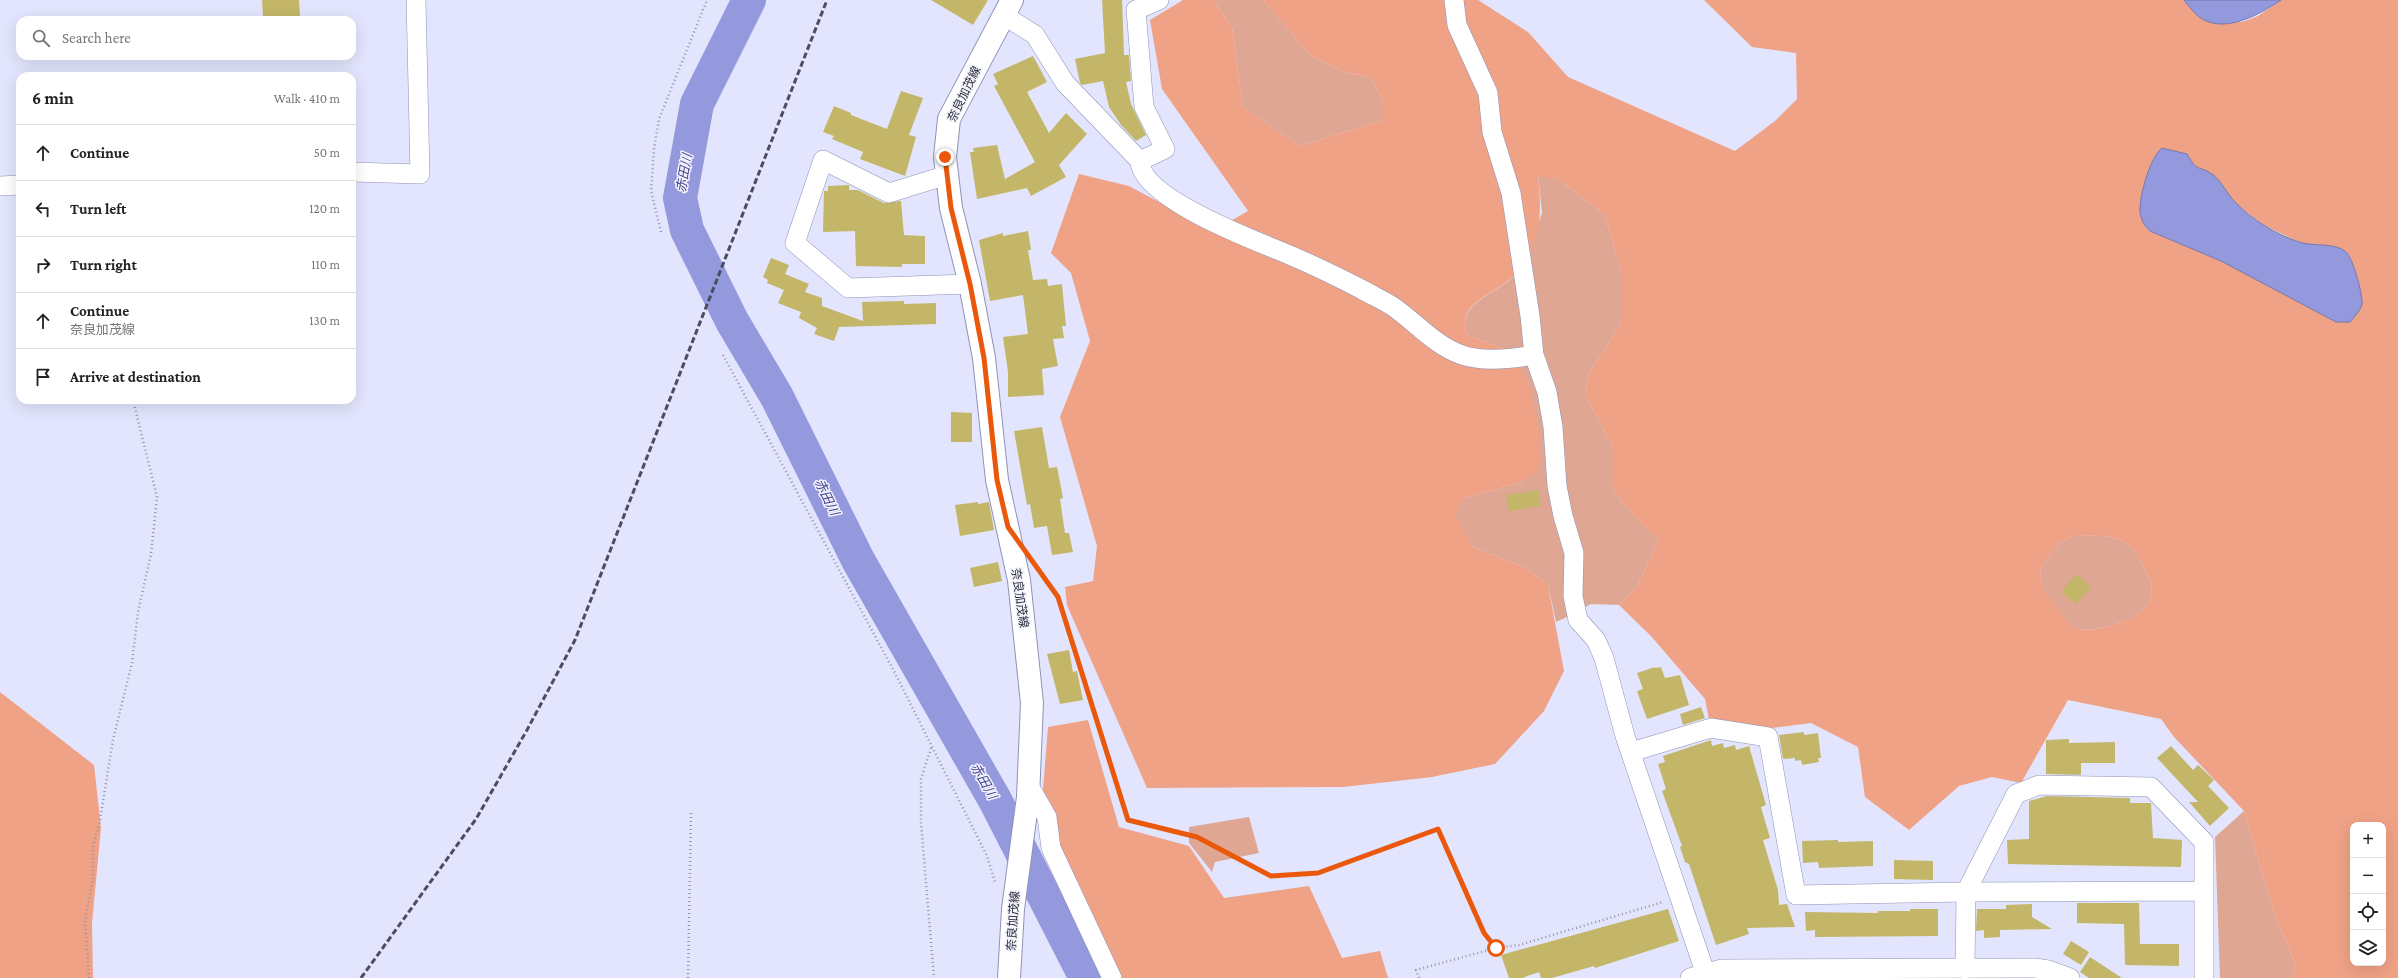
<!DOCTYPE html>
<html lang="en">
<head>
<meta charset="utf-8">
<style>
  body { margin:0; font-family:"Crimson Pro","Noto Sans JP",serif; background:#f2f2f2; color:#222 }
  .controls { position:absolute; right:12px; bottom:12px; display:grid; overflow:hidden; border-radius:8px; box-shadow:0 4px 16px #0002 }
  .controls button { width:36px; height:36px; display:grid; place-items:center; padding:0; border:0; border-bottom:1px solid #e0e0e0; background:#fff; color:#222; font:20px sans-serif }
  .stop { position:absolute; width:12px; height:12px; margin:-9px; border:3px solid #ea580c; border-radius:50%; background:#fff }
  .stop.end { background:#ea580c; border-color:#fff; box-shadow:0 1px 4px #0008 }
  .list { margin:0; padding:0; list-style:none }
  h2 { display:flex; justify-content:space-between; align-items:center; height:52px; margin:0; padding:0 16px; font-size:17px }
  h2 small { font-size:13px; font-weight:400; color:#767676 }
  .list li { display:grid; grid-template-columns:26px 1fr auto; gap:12px; align-items:center; box-sizing:border-box; height:56px; padding:0 16px; border-top:1px solid #e0e0e0 }
  .list b { display:block; font-size:15px; white-space:nowrap }
  .list p { margin:0; font-size:13px; white-space:nowrap; color:#767676 }
  .list em { font-size:13px; font-style:normal; color:#767676 }
  .icon { flex:none; width:22px; height:22px; fill:none; stroke:currentColor; stroke-width:2; stroke-linecap:round; stroke-linejoin:round }
  .map { position:relative; flex:none; width:2398px; height:978px; overflow:hidden }
  .search { position:absolute; background:#fff; box-shadow:0 4px 16px #0002; left:16px; top:16px; width:340px; height:44px; display:flex; align-items:center; gap:10px; box-sizing:border-box; padding:0 14px; border-radius:12px; color:#767676; font-size:15px }
  .panel { position:absolute; background:#fff; box-shadow:0 4px 16px #0002; left:16px; top:72px; width:340px; height:332px; border-radius:12px }
  .map>svg:first-child { display:block }
  .green { fill:#dfa793 }
  .forest { fill:#efa286; fill-rule:evenodd }
  .water { fill:#9499de; stroke:#7579ae }
  .lines { fill:none; stroke-linecap:round; stroke-linejoin:round }
  .river { stroke:#9499de; stroke-width:34 }
  .building { fill:#c3b668 }
  .street-casing { stroke:#8e92b6; stroke-width:20 }
  .primary-casing { stroke:#8e92b6; stroke-width:24 }
  .path { stroke:#9294a8; stroke-width:2.5; stroke-dasharray:1 3; stroke-linecap:butt }
  .street { stroke:#fff; stroke-width:19 }
  .primary { stroke:#fff; stroke-width:22 }
  .rail { stroke:#4c4d5d; stroke-width:3; stroke-dasharray:6 3; stroke-linecap:butt }
  .route { stroke:#ea580c; stroke-width:5 }
  .labels { text-anchor:middle; dominant-baseline:central; stroke-width:3; stroke-linejoin:round; paint-order:stroke }
  .street-label { font-size:12px; fill:#2d2e3d; stroke:#f3f4fc }
  .water-label { font-size:13px; font-style:italic; fill:#444294; stroke:#f3f4fc }
</style>
</head>
<body>
<div class="map">
<svg width="2398" height="978" viewBox="0 0 2398 978">
  <rect width="100%" height="100%" fill="#e2e5fd"/>
  <!-- green -->
  <path class="green" d="M1213,0H1263L1311,56L1345,72L1370,77L1383,100V120L1300,146L1243,107L1232,27Z
    M1538,175L1558,179L1604,214L1621,269V324L1589,373L1585,394L1613,448V487L1623,504L1659,541L1637,586L1619,605L1591,604L1580,610L1538,354L1525,260L1542,213Z
    M1520,270L1570,554L1571,615L1556,622L1548,585L1526,568L1473,547L1454,515L1464,498L1523,482L1502,348L1467,335C1466,330 1464,321 1466,317C1473,297 1506,288 1520,270Z
    M2075,536C2106,536 2126,532 2142,564C2146,572 2152,582 2152,592C2150,618 2099,633 2078,629C2069,627 2044,593 2042,584C2041,579 2041,574 2040,569L2059,543Z
    M2244,811L2273,910L2296,966L2292,978H2220L2215,837Z
    M1249,817L1259,853L1215,862L1212,872L1189,843V827Z"/>
  <!-- forest -->
  <path class="forest" d="M1183,0H1213L1232,27L1243,107L1300,146L1383,120V100L1370,77L1345,72L1311,56L1263,0H1448L1483,95L1505,194L1520,270C1505,288 1473,297 1466,316C1464,321 1466,330 1467,335L1502,348L1526,376L1539,431L1540,468L1523,482L1464,498L1455,515L1473,547L1526,568L1548,585L1564,671L1544,711L1495,764L1432,777L1343,787L1147,788L1067,605L1065,587L1093,581L1097,546L1060,417L1090,341L1071,273L1051,253L1079,174L1129,186L1213,231L1248,211L1162,89L1150,20Z
    M1458,0H1478L1528,32L1568,77L1735,151L1775,121L1797,99L1796,53L1752,47L1704,0H2184L2199,17L2212,23L2242,22L2258,16L2281,0H2398V978H2292L2296,966L2273,910L2244,811L2174,737L2161,719L2068,700L2021,783L1992,777L1959,786L1909,830L1865,797L1858,747L1811,723L1771,728L1710,724L1705,699L1651,636L1619,605L1637,586L1659,541L1623,504L1613,487V448L1585,394L1589,373L1621,324V269L1604,214L1558,179L1538,176C1541,206 1543,233 1525,260L1474,56ZM2187,154L2196,168L2212,174L2235,203L2262,224L2298,242L2313,246H2334L2349,255L2362,305L2350,322L2221,261L2150,231L2145,227ZM2075,536C2106,536 2126,532 2142,564C2146,572 2152,582 2152,592C2150,618 2099,633 2078,629C2069,627 2045,593 2042,584C2041,580 2041,574 2040,569L2059,543ZM2353,825H2383V963H2353Z
    M0,692L94,765L101,828L92,923L93,978H0Z
    M1088,720L1119,827L1189,846L1224,898L1309,886L1342,958L1380,951L1388,978H1109L1040,827L1048,727Z"/>
  <!-- water -->
  <path class="water" d="M2184,0H2281C2260,14 2223,36 2198,16C2193,12 2188,5 2184,0Z
    M2162,148L2187,154C2199,174 2197,164 2212,174C2221,180 2227,194 2235,202C2251,219 2277,235 2299,242C2314,247 2335,242 2346,252C2353,258 2363,295 2362,304C2361,310 2354,317 2350,322H2336L2221,261L2150,231C2145,227 2141,220 2140,212C2139,197 2150,157 2162,148Z"/>
  <g class="lines">
    <!-- river -->
    <path class="river" d="M749,0L697,104L680,198L687,230L732,321L777,397L858,560L995,800L1086,978"/>
  </g>
  <!-- building -->
  <path class="building" d="M262,0H299L300,16H263Z
    M931,0H988L973,25Z
    M1102,0H1122L1124,55H1129L1131,81L1126,82L1131,104L1146,135L1136,141L1121,125L1109,107L1103,81L1082,85L1080,83L1075,59L1105,53Z
    M1033,56L1047,82L1027,92L1049,133L1066,113L1087,134L1059,165L1066,177L1031,196L1027,188L977,199L970,152H974L973,148L997,145L1005,179L1035,162L994,86L998,84L993,74Z
    M901,91L923,98L909,135L916,137L905,176L860,159L863,152L832,139L834,136L823,132L834,106L851,113V115L887,129Z
    M849,185V190H858L884,203L901,201L904,235L925,236V264H902V267L856,266L855,231L823,232L824,191H828V186Z
    M1028,231L1031,250H1028L1033,280L1047,279L1048,286L1062,284L1066,326H1062L1064,338L1053,339L1058,366L1042,369L1044,395L1008,397V372L1003,337L1028,334L1023,295L990,301L979,240L1003,233V236Z
    M771,258L789,265L785,274L809,284L805,292L822,298V306L863,321L862,302L904,301V304L936,303V324L839,327L834,341L814,334L817,328L799,318L801,312L778,303L784,290L767,283L768,280L763,277Z
    M951,412L972,413V442H951Z
    M1042,427L1049,468L1057,467L1063,498L1060,499L1065,533H1069L1073,552L1052,555L1047,526L1034,528L1030,504L1027,505L1014,431Z
    M1539,490L1541,506L1509,511L1506,495Z
    M978,502V504L989,502L994,530L960,536L955,505Z
    M998,562L1002,581L974,587L970,568Z
    M2076,574L2091,587L2076,604L2061,592Z
    M1069,650L1073,672L1077,671L1083,700L1060,704L1047,654Z
    M1655,667V668L1661,667L1665,678L1680,675L1689,705L1647,719L1637,691L1643,689L1637,673Z
    M1701,707L1705,718L1683,725L1680,714Z
    M1804,732V735L1818,733L1821,758H1818L1819,762L1802,765L1801,760L1795,761V758L1783,759L1779,735Z
    M2069,739V743L2115,742V763H2081V775L2046,774V740Z
    M1711,740L1712,746L1723,743L1724,748L1735,745L1736,750L1749,746L1766,805L1761,807L1770,838L1763,840L1778,890L1779,905L1787,904L1795,927L1747,928L1749,934L1716,945L1689,864L1685,862L1680,847L1682,846L1662,791L1666,789L1658,764L1665,762L1663,756Z
    M2171,746L2193,770L2198,765L2214,780L2208,786L2229,808L2210,826L2189,802H2198L2157,758Z
    M2047,796L2130,798V803H2151L2153,838L2182,840L2181,867L2008,864L2007,840L2029,839V801Z
    M1838,840V842L1873,841V866L1819,868L1818,862L1803,863L1802,841Z
    M1894,860L1933,861V880L1894,879Z
    M2077,903H2139L2140,944H2179V966L2125,965L2124,924L2077,923Z
    M2032,904V917L2052,929L2000,930V937L1984,938V930L1976,931L1977,909H2006V905Z
    M1668,909L1679,941L1595,968L1594,966L1552,978H1541L1539,972L1522,978H1509L1501,955Z
    M1910,909H1938V936L1815,937V930L1806,931L1805,912L1878,913V911H1910Z
    M2071,941L2089,952L2081,965L2063,954Z
    M2090,957L2122,978H2089L2080,972Z"/>
  <g class="lines">
    <!-- street casing -->
    <g class="street-casing">
      <path id="street" d="M1454,0L1457,25L1488,93L1492,132L1511,193L1530,316L1534,355L1547,392L1553,427L1557,486L1563,516L1574,553L1573,596L1578,620L1596,640L1604,658L1625,736L1705,972
        M1005,16L1035,35L1065,83L1140,161C1140,196 1246,237 1275,249C1305,261 1334,275 1363,290C1373,296 1385,301 1395,308C1416,323 1436,346 1462,355C1483,362 1512,359 1534,355
        M1140,161L1165,149L1144,107L1136,10L1159,0
        M352,172L420,174L416,0
        M947,175L889,193L823,160L795,243L848,288L970,284
        M0,186L20,185
        M1631,752L1711,728L1768,737L1796,895L1966,892L2016,794L2039,785L2151,787L2204,842V978
        M1028,784L1047,817L1051,848L1112,978
        M1965,969L1966,892L2204,891
        M1690,978L1722,969L2035,968L2048,970L2070,978"/>
    </g>
    <!-- primary casing -->
    <g class="primary-casing">
      <path id="primary" d="M1009,978L1013,909L1028,797L1032,703L1019,580L997,480L984,358L970,284L951,208L945,157L949,119L1012,0"/>
    </g>
    <!-- path -->
    <path class="path" d="M661,232L651,191L654,149L659,119L707,0
      M723,355L895,673L987,856L995,882
      M1039,570L1058,597L1085,678L1128,820L1197,837L1271,876L1319,873L1438,829L1484,933L1496,948L1519,945L1663,902
      M931,748L921,779V823L934,978
      M89,978L85,920L93,878V847L100,820L113,740L132,663L138,612L151,554L157,497L133,400
      M688,978L691,812
      M1419,978L1416,970L1496,948"/>
    <!-- street -->
    <use href="#street" class="street"/>
    <!-- primary -->
    <use href="#primary" class="primary"/>
    <!-- rail -->
    <path class="rail" d="M361,978L476,819L527,730L575,640L827,0"/>
  </g>
  <g class="lines">
    <!-- route -->
    <path class="route" d="M945,157L951,208L970,284L984,358L997,480L1008,527L1058,597L1128,820L1197,837L1271,876L1318,873L1438,829L1484,933L1496,948"/>
  </g>
  <g class="labels">
    <!-- street labels -->
    <g class="street-label">
      <text transform="translate(964 94) rotate(-64)">奈良加茂線</text>
      <text transform="translate(1020 598) rotate(82)">奈良加茂線</text>
      <text transform="translate(1013 921) rotate(-86)">奈良加茂線</text>
    </g>
    <!-- water labels -->
    <g class="water-label">
      <text transform="translate(684 173) rotate(-80)">赤田川</text>
      <text transform="translate(827 497) rotate(64)">赤田川</text>
      <text transform="translate(984 781) rotate(60)">赤田川</text>
    </g>
  </g>
</svg>
<div class="controls">
<button>+</button>
<button>−</button>
<button><svg class="icon" aria-label="locate" viewBox="0 0 24 24"><circle cx="12" cy="12" r="6"/><path d="M12 2v4M12 18v4M2 12h4M18 12h4"/></svg></button>
<button><svg class="icon" aria-label="layers" viewBox="0 0 24 24"><path d="M12 4l9 5-9 5-9-5zM3 14l9 5 9-5"/></svg></button>
</div>
<div class="stop" style="left:1496px;top:948px"></div>
<div class="stop end" style="left:945px;top:157px"></div>
<div class="search"><svg class="icon" aria-label="search" viewBox="0 0 24 24"><circle cx="10" cy="10" r="6"/><path d="M15 15l6 6"/></svg>Search here</div>
<section class="panel">
<h2>6 min<small>Walk · 410 m</small></h2>
<ul class="list">
<li><svg class="icon" aria-label="ahead" viewBox="0 0 24 24"><path d="M12 20V5M6 11l6-6 6 6"/></svg><div><b>Continue</b></div><em>50 m</em></li>
<li><svg class="icon" aria-label="left" viewBox="0 0 24 24"><path d="M17 20v-9H6M10 6l-5 5 5 5"/></svg><div><b>Turn left</b></div><em>120 m</em></li>
<li><svg class="icon" aria-label="right" viewBox="0 0 24 24"><path d="M7 20v-9h11M14 6l5 5-5 5"/></svg><div><b>Turn right</b></div><em>110 m</em></li>
<li><svg class="icon" aria-label="ahead" viewBox="0 0 24 24"><path d="M12 20V5M6 11l6-6 6 6"/></svg><div><b>Continue</b><p>奈良加茂線</p></div><em>130 m</em></li>
<li><svg class="icon" aria-label="arrive" viewBox="0 0 24 24"><path d="M6 21V4h12l-3 4 3 4H6"/></svg><div><b>Arrive at destination</b></div></li>
</ul>
</section>
</div>
</body>
</html>
